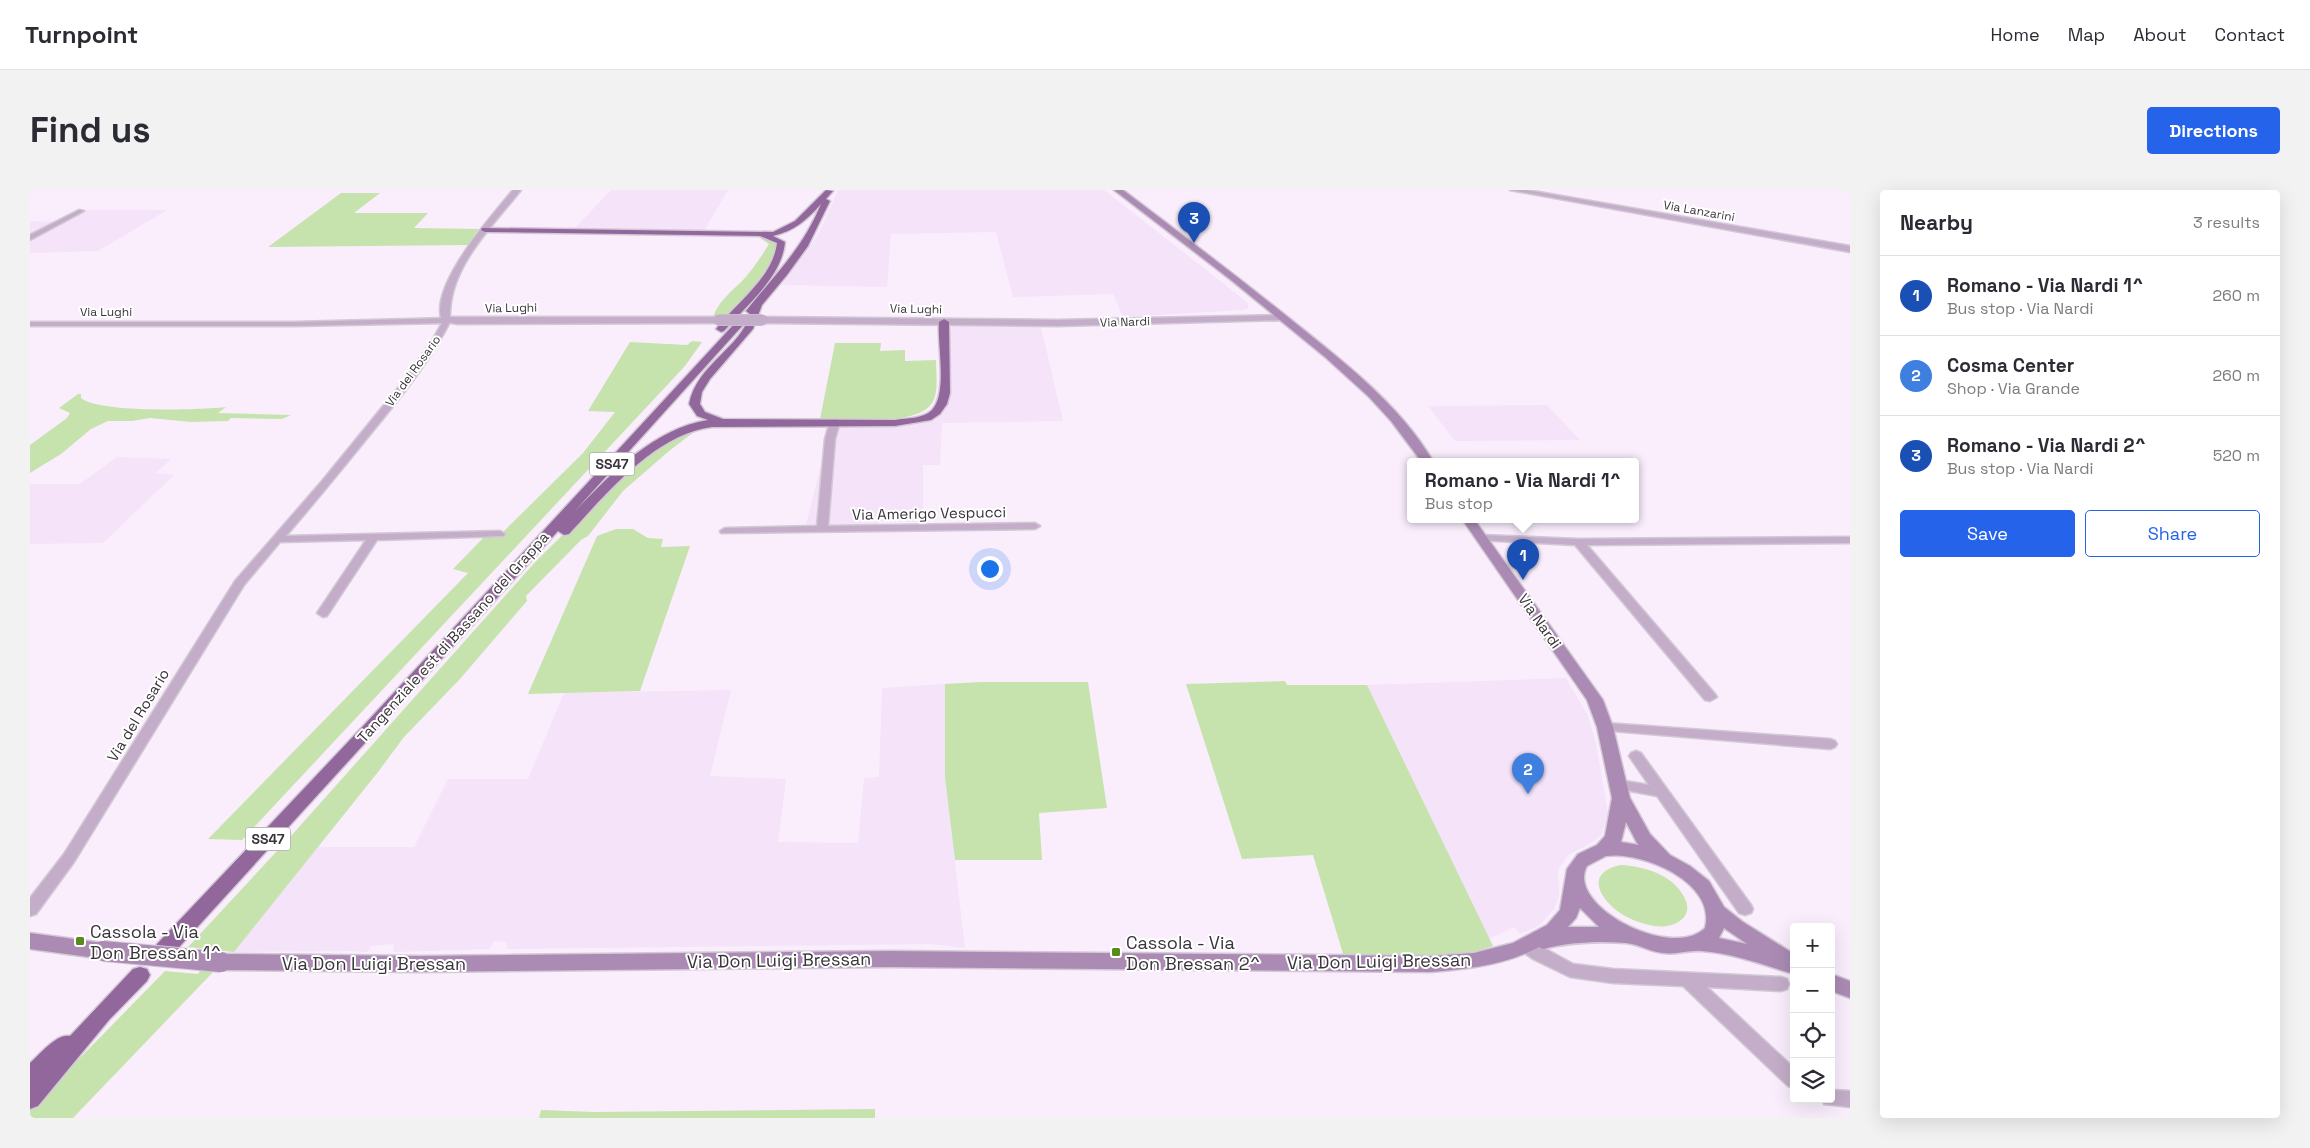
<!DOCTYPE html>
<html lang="en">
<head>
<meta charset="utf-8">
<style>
  body { margin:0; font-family:"Space Grotesk",sans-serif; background:#f2f2f3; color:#2b2b33 }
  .controls { position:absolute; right:15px; bottom:15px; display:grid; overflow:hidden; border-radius:5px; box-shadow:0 5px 20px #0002 }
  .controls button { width:45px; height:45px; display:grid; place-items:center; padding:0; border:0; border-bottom:1px solid #e1e1e2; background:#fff; color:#2b2b33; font:25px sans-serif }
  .you { position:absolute; left:959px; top:378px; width:18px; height:18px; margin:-12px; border:4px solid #fff; border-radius:50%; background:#1a73e8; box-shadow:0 0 0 8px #1a73e833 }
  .badge { display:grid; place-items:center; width:32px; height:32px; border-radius:50%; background:#2563eb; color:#fff; font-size:16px; font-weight:700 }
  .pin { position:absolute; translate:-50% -41px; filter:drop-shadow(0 1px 2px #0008) }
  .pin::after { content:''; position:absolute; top:26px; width:18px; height:15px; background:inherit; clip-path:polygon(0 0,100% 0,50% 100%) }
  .popup { position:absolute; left:1377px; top:268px; width:232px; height:65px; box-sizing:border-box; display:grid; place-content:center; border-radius:5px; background:#fff; filter:drop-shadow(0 1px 4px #0005); font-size:16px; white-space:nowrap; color:#7c7c81 }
  .popup b { font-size:19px; color:#2b2b33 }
  .popup::after { content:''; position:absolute; left:50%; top:100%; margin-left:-10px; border:10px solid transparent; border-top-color:#fff }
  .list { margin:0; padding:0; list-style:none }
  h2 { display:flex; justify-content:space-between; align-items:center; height:65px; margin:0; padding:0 20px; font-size:21px }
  h2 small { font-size:16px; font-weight:400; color:#7c7c81 }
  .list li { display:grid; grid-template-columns:32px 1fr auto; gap:15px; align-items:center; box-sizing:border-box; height:80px; padding:0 20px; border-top:1px solid #e1e1e2 }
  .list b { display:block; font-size:19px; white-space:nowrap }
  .list p { margin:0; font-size:16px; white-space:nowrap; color:#7c7c81 }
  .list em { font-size:16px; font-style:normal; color:#7c7c81 }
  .actions { display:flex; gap:10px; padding:15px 20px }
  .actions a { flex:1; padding:11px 0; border:1px solid #2563eb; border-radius:5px; text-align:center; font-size:18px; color:#2563eb }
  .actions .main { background:#2563eb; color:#fff }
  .icon { flex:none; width:28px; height:28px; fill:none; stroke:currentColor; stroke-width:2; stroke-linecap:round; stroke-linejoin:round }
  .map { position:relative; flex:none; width:1820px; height:928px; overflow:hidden; border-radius:5px }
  header { display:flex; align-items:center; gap:30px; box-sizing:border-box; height:70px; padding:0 25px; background:#fff; border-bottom:1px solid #e1e1e2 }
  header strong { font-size:24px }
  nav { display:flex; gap:28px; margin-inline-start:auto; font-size:18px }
  .intro { display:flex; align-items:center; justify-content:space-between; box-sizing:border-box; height:120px; padding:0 30px }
  h1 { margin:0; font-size:35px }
  .button { padding:12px 22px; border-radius:5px; background:#2563eb; color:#fff; font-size:18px; font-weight:700 }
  main { display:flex; gap:30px; padding:0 30px }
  aside { flex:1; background:#fff; border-radius:5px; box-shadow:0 5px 20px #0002 }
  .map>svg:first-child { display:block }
  .built { fill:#f4e3f9 }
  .green { fill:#c6e3ad }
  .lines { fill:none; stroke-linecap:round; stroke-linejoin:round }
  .minor-casing { stroke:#d3c9d6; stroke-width:3 }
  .tertiary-casing { stroke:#d3c9d6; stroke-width:3 }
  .secondary-casing { stroke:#d3c9d6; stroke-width:3 }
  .trunk-casing { stroke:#d3c9d6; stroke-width:3 }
  .minor { fill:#c3adc8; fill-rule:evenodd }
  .tertiary { fill:#c3adc8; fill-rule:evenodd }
  .secondary { fill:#ab8bb3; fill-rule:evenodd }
  .trunk { fill:#92679c; fill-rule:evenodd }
  .tertiary-bridge-casing { stroke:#d3c9d6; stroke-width:12; stroke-linecap:butt }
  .secondary-bridge-casing { stroke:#d3c9d6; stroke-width:22; stroke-linecap:butt }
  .tertiary-bridge { stroke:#c3adc8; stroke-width:11 }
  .secondary-bridge { stroke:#ab8bb3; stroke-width:20 }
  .poi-dot { fill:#5a891c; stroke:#fff; stroke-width:2 }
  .labels { text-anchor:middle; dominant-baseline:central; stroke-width:4; stroke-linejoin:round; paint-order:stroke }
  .far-street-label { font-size:12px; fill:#39343a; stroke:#fff }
  .shield { fill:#fff; stroke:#747175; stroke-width:1 }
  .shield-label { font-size:14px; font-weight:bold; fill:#39343a }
  .street-label { font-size:15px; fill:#39343a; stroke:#fff }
  .near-poi-label { font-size:18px; fill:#39343a; stroke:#fff; text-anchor:start }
  .near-street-label { font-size:18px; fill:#39343a; stroke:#fff }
</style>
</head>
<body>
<header>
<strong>Turnpoint</strong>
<nav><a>Home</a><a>Map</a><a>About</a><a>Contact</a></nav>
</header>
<div class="intro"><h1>Find us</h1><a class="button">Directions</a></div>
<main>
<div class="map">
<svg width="1820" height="928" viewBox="0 0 1820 928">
  <rect width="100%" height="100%" fill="#faeefd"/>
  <!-- built -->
  <path class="built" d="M581,0H698L674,41L545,38Z
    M808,0H1074L1217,112L1219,118L1214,120L1093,127L1083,104L983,107L966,42L861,44L857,97L752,95L788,45Z
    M51,20H137L68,61L0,63V31L29,32Z
    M926,135L1011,137L1033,231L912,233L910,275H893V332L849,331L848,337L775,339L791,275L796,234L879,233L912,219L919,139Z
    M1517,215L1550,250L1425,251L1398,216Z
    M87,267L141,269L126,283L144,285L73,353L0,354V294H50Z
    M1536,488L1558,526L1566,553L1578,623L1572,644L1563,652L1538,665L1528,680L1529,706L1524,719L1510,735L1490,744L1484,737L1459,749L1337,495Z
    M915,494V588L935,758L901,754L477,759V752L464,751L459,759L364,762L363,754L341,756L338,762L321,761L204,762L288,657H384L418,589H498L534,503L701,500L680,586L756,589L748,652L828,653L834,588L849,587L852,498Z"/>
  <!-- green -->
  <path class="green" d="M311,3H350L324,23H398L384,38L449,39L438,55L238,57Z
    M712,45C724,46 740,44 747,55C740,83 715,106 695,127H683C688,112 702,101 713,90C723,79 731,67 739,54L728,47Z
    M662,151L672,152L655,176L212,650L178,649L438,383L423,379L457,344H471L553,263L585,222L558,221L600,152L657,155Z
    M805,153H851L850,161L875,160V171L906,170C906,183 909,202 902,213C887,237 815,229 790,229Z
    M48,204H51V208C67,223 171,220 196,217L188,223L261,225L252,229L201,228L198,231L161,232L120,228L102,231H78L61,239L31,264L0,283V255L37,228L40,223L29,218Z
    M668,239L639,261L593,301L558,346L551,350L496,406L497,411L430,489L374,547L348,582L204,762L158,757L261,646L506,371L602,277L645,245Z
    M586,339H603L618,348L633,349L631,357L660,356L610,501L498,504L567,346Z
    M1255,491L1257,495H1337L1463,756L1434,765L1410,769L1314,767L1283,665L1212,669L1156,494Z
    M951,492H1058L1077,618L1009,623L1012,670H925L915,588V494Z
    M1590,675C1613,676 1641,684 1653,705C1667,727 1644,739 1624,736C1615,734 1607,732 1599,728C1574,716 1550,684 1590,675Z
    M172,778L185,780L43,928H0V919L135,781L168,784Z
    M845,919V928H509L511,920L564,922Z"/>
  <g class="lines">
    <!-- minor casing -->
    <g class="minor-casing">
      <path id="minor" d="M49,20L54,21L0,50V45Z
        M420,128L421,130C401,169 374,203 347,236C317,273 287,310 256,346L470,341L475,344L474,346L347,350L297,426L293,427L287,423L336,350L250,352L214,395L44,672L6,724L0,726V708L34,664L205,391L292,291L372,193L403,149L412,133L264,136H0V132H264Z
        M805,229L810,232L805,249L798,336L1005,333L1010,336L1005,339L691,343L690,341L695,338L787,336L795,249L800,232Z
        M1452,345L1548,349L1820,347V353L1557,355L1685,504L1687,507L1680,511L1675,510L1545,355L1448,350L1447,348Z
        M1575,533L1800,549L1805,551L1807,554L1805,557L1800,559L1570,540L1568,537Z
        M1606,561L1611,563L1721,715L1723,719L1721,723L1715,725L1709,723L1627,606L1584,598L1582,595L1584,592L1589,590L1619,595L1599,566L1601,563Z
        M1496,748L1543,774L1583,779L1751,787L1757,789L1759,794L1757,799L1751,801L1677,797L1764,878V898L1758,896L1653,796L1583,793L1540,787L1503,769L1490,760L1488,755L1490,750Z
        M1801,900L1820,901V917L1794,914L1792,909H1801Z"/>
    </g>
    <!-- tertiary casing -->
    <g class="tertiary-casing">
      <path id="tertiary" d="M483,0H491C462,37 419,77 420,127H689L694,130L689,133L427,134L412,131C398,97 462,25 483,0Z
        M1480,0H1497L1820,56V62Z
        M1252,125L1255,126V130L1028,136L732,133L727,130L732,127L1028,130Z"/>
    </g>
    <!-- secondary casing -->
    <g class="secondary-casing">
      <path id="secondary" d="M1084,0H1093C1150,43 1208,87 1264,132C1314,172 1370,215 1403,271H1391L1361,231L1339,207L1295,167L1201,90Z
        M1432,329H1444L1573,510L1583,537L1600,608L1620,644L1640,665L1660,676L1679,691L1694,717L1713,732L1761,762L1764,768V784C1733,775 1703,763 1671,761C1658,760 1646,765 1633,763C1621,762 1608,754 1596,753C1567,751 1541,752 1513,759L1509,757C1475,775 1438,779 1401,782L859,777L390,782L191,780L184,778L181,772L184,766L191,764L390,766L859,761L1401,766L1444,763L1483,753L1517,735L1530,720L1537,679L1548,664L1567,655L1575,646L1582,608L1567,537L1557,510ZM1596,632L1607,653L1609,655L1591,652ZM1576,666C1612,661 1687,692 1675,738C1642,771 1535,716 1557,676ZM1550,718L1569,737H1538L1546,728ZM1694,738L1717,754L1689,748Z
        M0,743L73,753L80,755L83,761L80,767L73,769L0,759Z
        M1801,784L1820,791V808L1801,801Z"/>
    </g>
    <!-- trunk casing -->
    <g class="trunk-casing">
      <path id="trunk" d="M796,0L803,1L796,9L800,11L778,56L757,85L732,115L723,139L680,189L672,202L670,214L675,222L693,229L865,230C877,228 893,229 902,220C918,203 907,154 909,132L914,129L919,132L920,203L917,214L910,224L901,230L865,236L682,237C625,244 576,304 539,344L534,345L528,341L141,766L134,768L127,766L124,760L127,754L335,534L707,131H713V135L544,322C581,284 623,239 678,230L667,226L659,214C667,174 711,158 720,124L716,121C745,84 772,60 791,14C777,30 764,41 743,46L755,52C752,87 716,116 694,141L691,142L686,139C706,113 743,88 747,53L730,46L455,42L451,40L452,38L743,42L765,31Z
        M110,777L117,779L120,785L117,791L79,830L8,916L0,919V873C10,864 27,843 40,846L103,779Z"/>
    </g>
    <!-- minor -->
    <use href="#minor" class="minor"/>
    <!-- tertiary -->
    <use href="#tertiary" class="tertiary"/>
    <!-- secondary -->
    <use href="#secondary" class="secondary"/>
    <!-- trunk -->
    <use href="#trunk" class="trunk"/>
    <!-- tertiary-bridge casing -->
    <g class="tertiary-bridge-casing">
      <path id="tertiary-bridge" d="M689,130H732"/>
    </g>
    <!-- secondary-bridge casing -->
    <g class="secondary-bridge-casing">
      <path id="secondary-bridge" d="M73,761L191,772"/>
    </g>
    <!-- tertiary-bridge -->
    <use href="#tertiary-bridge" class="tertiary-bridge"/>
    <!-- secondary-bridge -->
    <use href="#secondary-bridge" class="secondary-bridge"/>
  </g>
  <!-- markers -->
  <g class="poi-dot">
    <rect x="45" y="746" width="10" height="10" rx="2.5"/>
    <rect x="1081" y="757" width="10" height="10" rx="2.5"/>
  </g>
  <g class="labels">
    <!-- far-street labels -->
    <g class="far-street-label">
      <text transform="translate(1669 21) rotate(10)">Via Lanzarini</text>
      <text transform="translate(481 118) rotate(-1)">Via Lughi</text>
      <text transform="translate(886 119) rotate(1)">Via Lughi</text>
      <text x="76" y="122">Via Lughi</text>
      <text transform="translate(1095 132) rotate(-2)">Via Nardi</text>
      <text transform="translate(383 181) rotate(-54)">Via del Rosario</text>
    </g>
    <!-- shield labels -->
    <g class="shield">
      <rect x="559.5" y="262.5" width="45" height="23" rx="4"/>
      <rect x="215.5" y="637.5" width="45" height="23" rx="4"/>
    </g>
    <g class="shield-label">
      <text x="582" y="274">SS47</text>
      <text x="238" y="649">SS47</text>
    </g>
    <!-- street labels -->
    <g class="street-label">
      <text transform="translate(899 323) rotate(-1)">Via Amerigo Vespucci</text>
      <text transform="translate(1510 431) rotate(55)">Via Nardi</text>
      <text transform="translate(423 447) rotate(-48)">Tangenziale est di Bassano del Grappa</text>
      <text transform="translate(108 525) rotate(-59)">Via del Rosario</text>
    </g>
    <!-- near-poi labels -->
    <g class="near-poi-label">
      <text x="60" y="741">Cassola - Via<tspan x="60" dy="21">Don Bressan 1^</tspan></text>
      <text x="1096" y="752">Cassola - Via<tspan x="1096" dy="21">Don Bressan 2^</tspan></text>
    </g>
    <!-- near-street labels -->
    <g class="near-street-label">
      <text transform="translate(749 770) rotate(-1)">Via Don Luigi Bressan</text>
      <text transform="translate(1349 771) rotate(-1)">Via Don Luigi Bressan</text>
      <text x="344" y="773">Via Don Luigi Bressan</text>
    </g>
  </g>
</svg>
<div class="controls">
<button>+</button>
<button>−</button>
<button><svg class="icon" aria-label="locate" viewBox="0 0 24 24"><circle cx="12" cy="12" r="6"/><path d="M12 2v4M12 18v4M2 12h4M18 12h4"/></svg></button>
<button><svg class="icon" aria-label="layers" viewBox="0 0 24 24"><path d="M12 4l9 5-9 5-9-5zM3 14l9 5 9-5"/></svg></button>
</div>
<div class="you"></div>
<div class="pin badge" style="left:1493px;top:390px;background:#1a4fb4">1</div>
<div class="popup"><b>Romano - Via Nardi 1^</b>Bus stop</div>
<div class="pin badge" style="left:1498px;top:604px;background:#3f7fe0">2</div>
<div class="pin badge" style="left:1164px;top:53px;background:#1a4fb4">3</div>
</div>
<aside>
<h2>Nearby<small>3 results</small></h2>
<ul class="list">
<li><span class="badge" style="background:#1a4fb4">1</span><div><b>Romano - Via Nardi 1^</b><p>Bus stop · Via Nardi</p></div><em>260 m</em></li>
<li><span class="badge" style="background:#3f7fe0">2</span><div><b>Cosma Center</b><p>Shop · Via Grande</p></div><em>260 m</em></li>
<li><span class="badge" style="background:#1a4fb4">3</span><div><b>Romano - Via Nardi 2^</b><p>Bus stop · Via Nardi</p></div><em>520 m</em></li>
</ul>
<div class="actions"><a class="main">Save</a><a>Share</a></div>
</aside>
</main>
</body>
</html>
